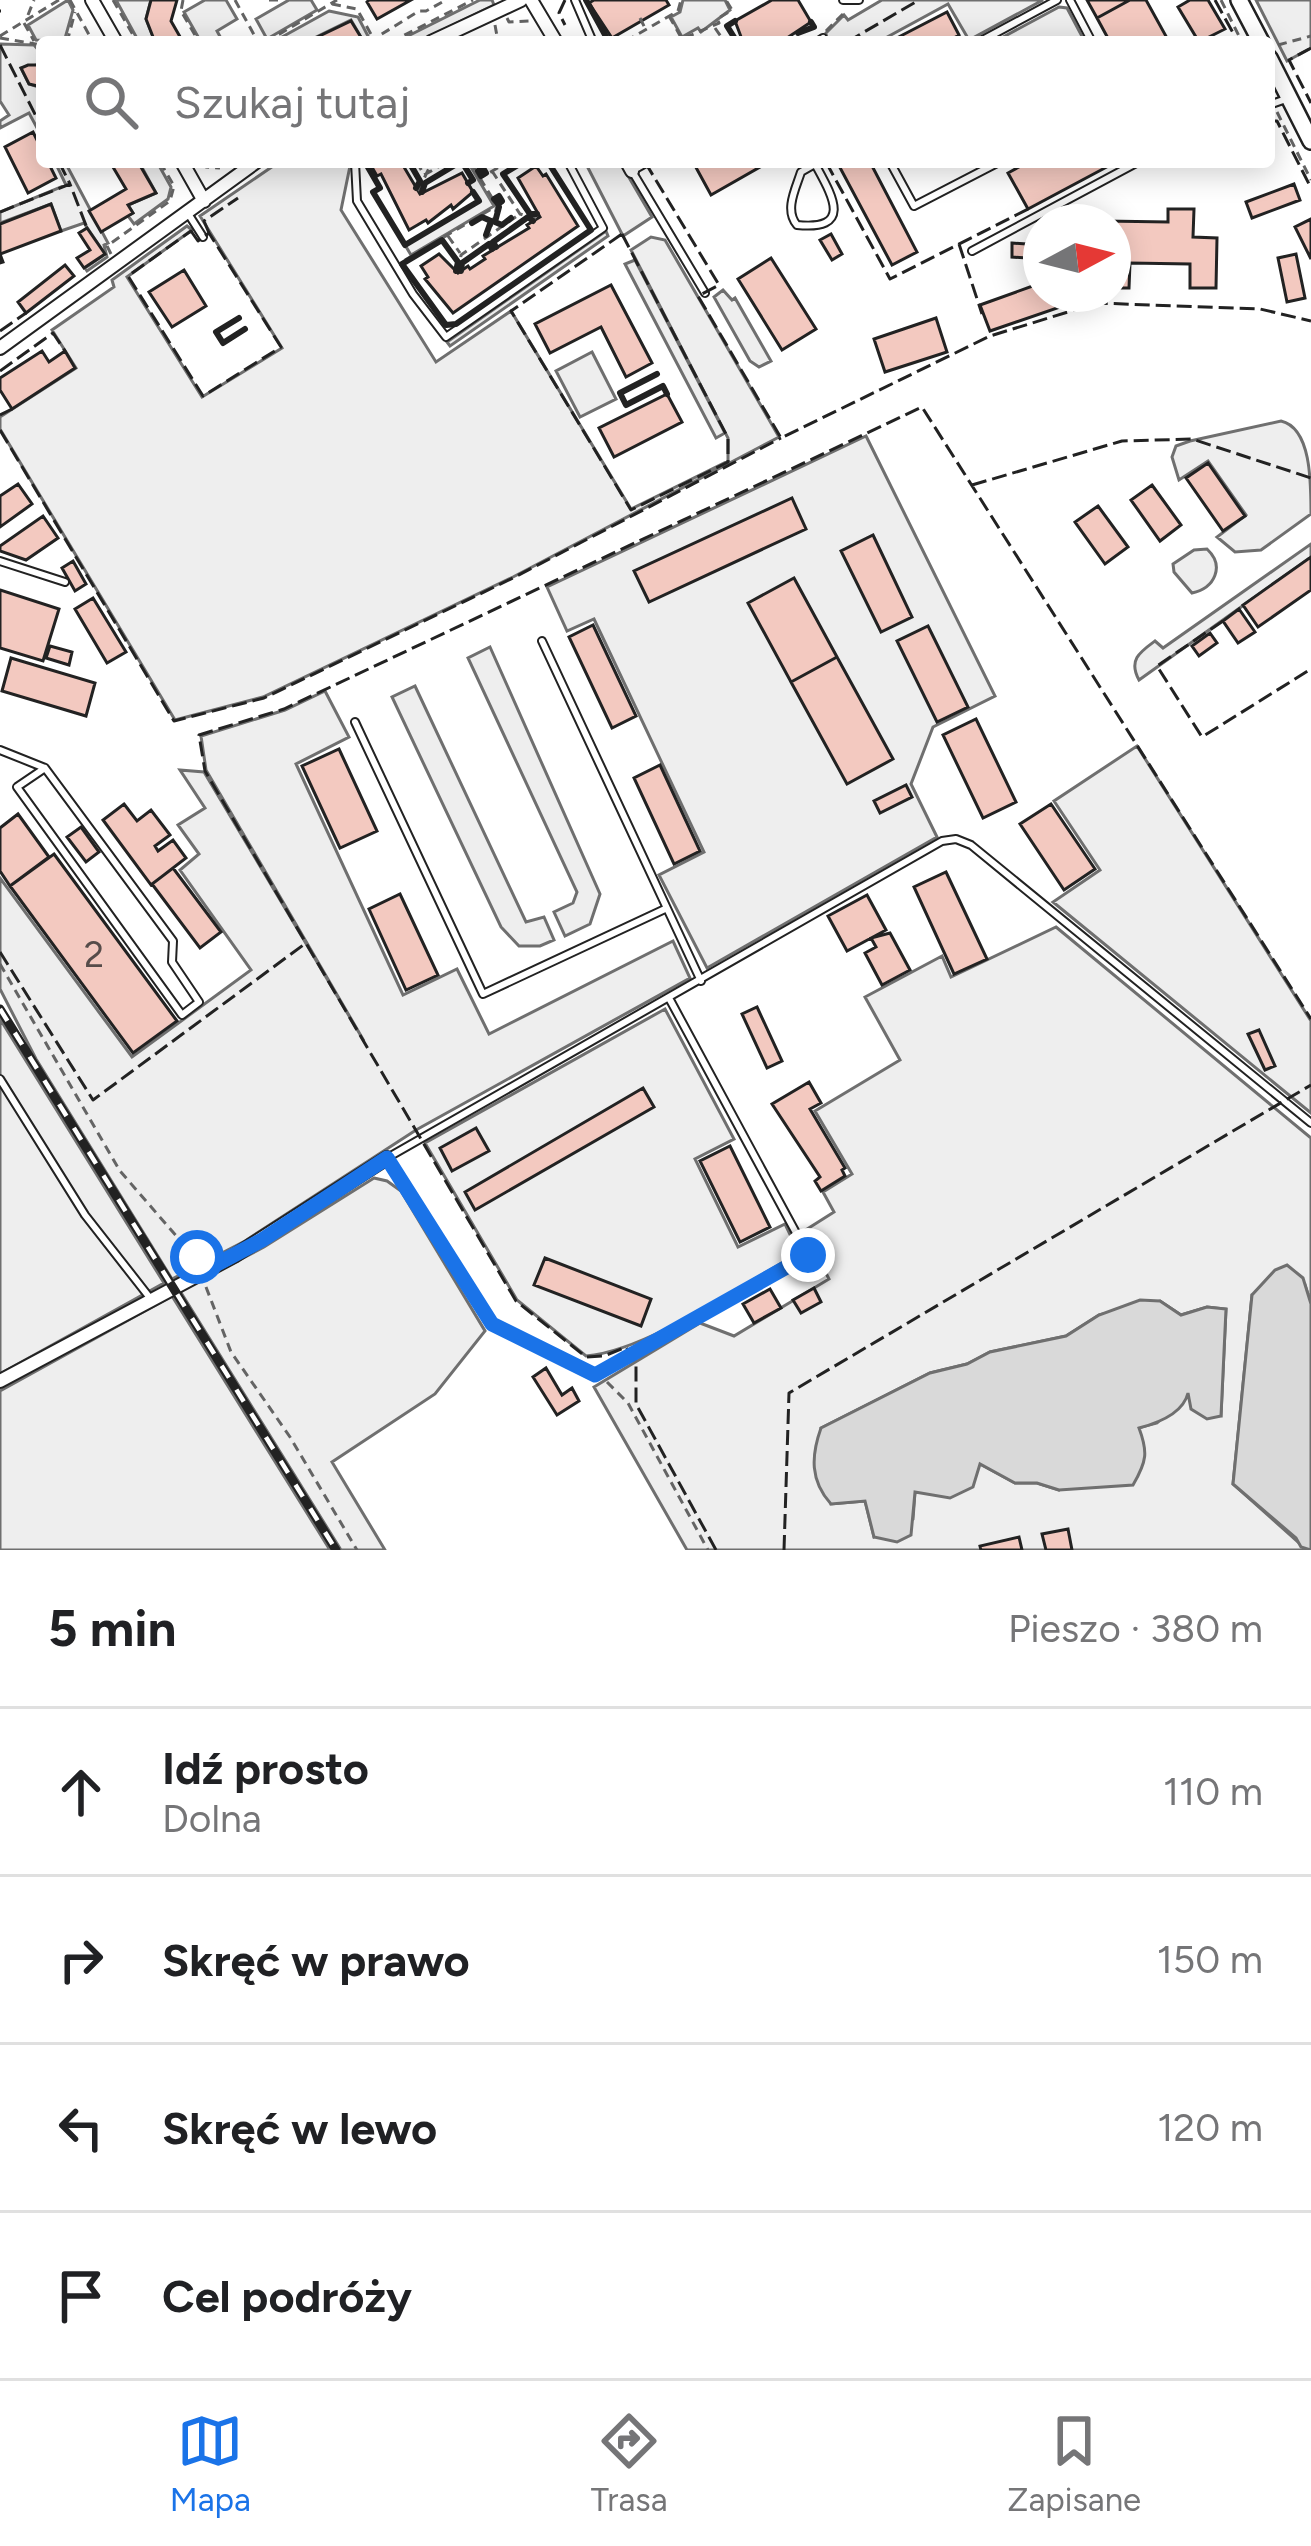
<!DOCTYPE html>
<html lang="pl">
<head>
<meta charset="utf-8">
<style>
  body { margin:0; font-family:Figtree,sans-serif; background:#f6f6f6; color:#202124 }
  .compass { position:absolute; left:1023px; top:204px; width:108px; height:108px; border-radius:50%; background:#fff; box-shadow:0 6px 30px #0003; rotate:83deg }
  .stop { position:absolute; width:36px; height:36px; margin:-27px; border:9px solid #1a73e8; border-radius:50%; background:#fff }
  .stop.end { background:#1a73e8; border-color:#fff; box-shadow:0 3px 12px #0008 }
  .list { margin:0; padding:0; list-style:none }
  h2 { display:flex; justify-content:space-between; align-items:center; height:156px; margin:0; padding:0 48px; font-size:51px }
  h2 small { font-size:39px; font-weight:400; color:#757577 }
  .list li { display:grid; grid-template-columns:78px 1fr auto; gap:36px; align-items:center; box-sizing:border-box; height:168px; padding:0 48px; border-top:3px solid #e0e0e0 }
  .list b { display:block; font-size:45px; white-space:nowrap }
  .list p { margin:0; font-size:39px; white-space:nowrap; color:#757577 }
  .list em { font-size:39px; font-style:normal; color:#757577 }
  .icon { flex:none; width:66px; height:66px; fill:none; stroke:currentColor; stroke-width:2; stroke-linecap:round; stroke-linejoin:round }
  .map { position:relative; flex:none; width:1311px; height:1550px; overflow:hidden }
  .search { position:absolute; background:#fff; box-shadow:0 6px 30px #0003; left:36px; right:36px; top:36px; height:132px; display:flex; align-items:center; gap:30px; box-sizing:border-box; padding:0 42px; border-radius:12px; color:#757577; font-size:45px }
  .sheet { height:828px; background:#fff }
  nav { display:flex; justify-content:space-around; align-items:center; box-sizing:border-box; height:168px; border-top:3px solid #e0e0e0; background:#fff; font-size:33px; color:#757577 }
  nav a { display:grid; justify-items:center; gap:6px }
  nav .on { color:#1a73e8 }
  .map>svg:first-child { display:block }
  .green { fill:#eee; stroke:#6f6f6f; stroke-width:3; fill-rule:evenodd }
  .parking { fill:#ededed; stroke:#6f6f6f; stroke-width:3 }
  .water { fill:#d9d9d9; stroke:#6f6f6f; stroke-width:3 }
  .building { fill:#f3c9c0; stroke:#222; stroke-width:3 }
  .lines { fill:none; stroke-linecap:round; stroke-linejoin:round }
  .service-casing { stroke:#222; stroke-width:10 }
  .minor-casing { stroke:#222; stroke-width:16 }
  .tertiary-casing { stroke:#222; stroke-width:20 }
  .path { stroke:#646464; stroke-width:3; stroke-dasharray:9 6; stroke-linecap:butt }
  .service { stroke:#fff; stroke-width:6 }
  .minor { stroke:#fff; stroke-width:12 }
  .tertiary { stroke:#fff; stroke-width:15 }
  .rail-casing { stroke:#222; stroke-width:9 }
  .rail { stroke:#fff; stroke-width:4.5; stroke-dasharray:14; stroke-linecap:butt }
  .fence { stroke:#222; stroke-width:3; stroke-dasharray:15 6; stroke-linecap:butt }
  .wall { stroke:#222; stroke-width:6 }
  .route { stroke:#1a73e8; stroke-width:15 }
  .labels { text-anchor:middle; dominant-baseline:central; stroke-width:9; stroke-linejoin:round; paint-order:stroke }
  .number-label { font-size:36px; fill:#564c4a }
</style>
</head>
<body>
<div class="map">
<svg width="1311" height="1550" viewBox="0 0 1311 1550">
  <rect width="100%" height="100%" fill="#fff"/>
  <!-- green -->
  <path class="green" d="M68,0L73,10L64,42L36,40L28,25Z
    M116,0H151L146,19L155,42H139Z
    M289,0H311L317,10L267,39L256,19Z
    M683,0H725L730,10L701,32L698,28L682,37L671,17L680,12Z
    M882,0H1043L969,40L948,4L878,42H827L826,33L844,15L848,20Z
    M1256,0H1311V48L1287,61Z
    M1059,7L1067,8L1085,42H994Z
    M329,11L358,17L369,38L357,42L362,39L351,20L306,42H273Z
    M0,44L34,45L42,54V64L21,68L29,84L42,88V137L29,113L0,128V121L9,115L0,101Z
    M55,162H65L108,243L104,245L107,257L87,271L85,268L105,254L84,223L61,231L51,204L0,223V212L66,185Z
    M139,162H157L171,187L168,199L134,224L128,216L133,213L128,205L156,193Z
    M279,162H346L350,166L341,210L436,362L511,311L631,509L728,461V438L631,250L651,237L665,240L779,437L513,577L263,697L175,720L0,429V417L76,368L52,330L114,287L112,280L187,226L192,230L127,277L202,397L282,348L200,216Z
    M462,162H468L494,206L411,255L405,245L478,202L468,183L473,180Z
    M585,162H620L652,217L623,236Z
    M723,290L732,300L735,298L771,361L759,367L750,361L714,297Z
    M592,352L616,399L580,417L556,371Z
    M1281,421C1311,428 1311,481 1311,514L1261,550L1235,552L1217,537L1246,515L1208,461L1179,480L1172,457L1176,446L1190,441Z
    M866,436L995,696L933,727L911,784L937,837L707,968L659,875L704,852L594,619L567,631L547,587Z
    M1311,544V557L1139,680C1128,660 1140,652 1155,641L1163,648Z
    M1207,549C1225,566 1215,588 1192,593L1174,572L1173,564L1194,550Z
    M490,647L600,894L590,924L565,936L554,912L573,903L577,892L468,658Z
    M415,686L526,922L544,917L554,940L540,946H519L501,927L392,697Z
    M325,691L349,737L296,764L403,995L457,969L489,1034L673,941L690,978L416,1130L245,1241L172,1279L36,1059L0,989V878L132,1057L251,970L180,870L199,854L178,825L205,808L180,770L204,772L364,1041L206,770L201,736L285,710Z
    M1137,746L1311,1021V1113L1053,902L1100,870L1054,801Z
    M1056,927L1311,1138V1304L1305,1285L1252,1295L1233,1484L1307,1550H687L594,1387L700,1323L734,1336L829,1279L804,1231L834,1212L823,1192L852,1174L815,1111L900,1060L865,997L942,956L951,977ZM1160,1301L1181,1315L1207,1307L1226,1309L1221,1415L1188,1392L1157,1423L1138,1428L1059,1490L1037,1483H1015L980,1464L931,1493L915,1492L913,1519L874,1537L865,1501L831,1504L821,1428L930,1373L967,1364L990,1352L1066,1336L1099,1315Z
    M665,1009L734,1139L695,1159L738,1247L785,1224L799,1253C743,1284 647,1351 586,1356L517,1300L425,1143Z
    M0,1019L164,1283L0,1374Z
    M374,1178L387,1181L401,1191L485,1331L435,1394L332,1462L385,1550H341L180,1291L264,1247Z
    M172,1296L330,1550H0V1391Z"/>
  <!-- parking -->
  <path class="parking" d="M205,0H226L237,19L217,31L223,42H201L184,12Z
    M480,0H492L494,5L418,42H396Z
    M606,231L608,236L450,346L447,342Z
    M635,260L725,433L716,438L625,264Z"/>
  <!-- water -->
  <path class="water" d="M1287,1265L1303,1278L1311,1304V1550L1301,1547L1296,1538L1233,1484L1252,1295L1275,1270Z
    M1140,1300L1160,1301L1181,1315L1207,1307L1226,1309L1221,1416L1207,1419L1191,1409L1188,1393C1183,1414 1158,1423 1139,1428C1148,1452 1147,1461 1133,1485L1059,1490L1037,1483H1015L980,1464L973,1487L950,1498L915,1492L911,1535L897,1542L874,1537L865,1501L831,1504C810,1481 811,1456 821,1428L930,1373L967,1364L990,1352L1066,1336L1099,1315Z"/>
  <!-- building -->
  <path class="building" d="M151,0H177L171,21L183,42H155L146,19Z
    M369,0H411L377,19L367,2Z
    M594,0H666L669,5L612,38L589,3Z
    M772,0H798L811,22L781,42H743L735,21Z
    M1087,0H1130L1097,18Z
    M1130,0H1146L1167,38L1159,42H1110L1097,18Z
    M1190,0H1208L1225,29L1199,42L1178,7Z
    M947,12L959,35L947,42H889Z
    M351,21L362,39L356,42H307Z
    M28,65H42V87L29,84L21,68Z
    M33,132L42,150V162H48L56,178L28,193L5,147Z
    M110,162H138L156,193L128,205L133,213L101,232L89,211L126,189Z
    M369,162H401L420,194L462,173L473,192L453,209L451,205L428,223L426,220L409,230L381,174L377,176Z
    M693,162H769L711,195Z
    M837,162H870L917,252L892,265Z
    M1028,162H1116L1028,209L1008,173Z
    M536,166L543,176L546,174L578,226L453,313L425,279L428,277L421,266L439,254L458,273L468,266L470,269L485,259L483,256L529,228L527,225L540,217L518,178Z
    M1294,184L1300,200L1252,218L1246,202Z
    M51,204L61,231L0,254L3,262L0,263V224Z
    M1168,209H1194L1193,237L1217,238L1216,288H1190V264L1130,263L1129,288H1113V222L1104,221L1168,222Z
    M1311,219V259L1295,227Z
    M87,228L105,254L84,268L77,258L90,250L79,233Z
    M831,234L842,254L832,260L820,240Z
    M1012,243L1041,245V259L1012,257Z
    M1296,254L1305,298L1287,302L1278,258Z
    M771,258L816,329L782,350L738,279Z
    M65,265L74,276L26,313L18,302Z
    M184,270L206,306L172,327L149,292Z
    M1041,283V294H1070L1069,304L990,331L980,305Z
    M611,285L652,363L626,377L601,327L550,353L535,324Z
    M936,318L947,352L885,372L874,339Z
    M42,351L49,362L65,351L75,368L12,409L0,390V378Z
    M667,394L682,422L614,457L599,428Z
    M1208,463L1245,516L1223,531L1186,478Z
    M18,484L32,504L0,527V496Z
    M1152,485L1181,525L1160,541L1131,500Z
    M792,498L806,529L649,602L634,571Z
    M1098,506L1128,547L1105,564L1075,522Z
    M43,516L58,538L26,560L0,551V546Z
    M873,535L912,617L881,632L841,551Z
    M1311,557V590L1258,627L1243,605Z
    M73,561L86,584L75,591L62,568Z
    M794,578L837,657L791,682L748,603Z
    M0,590L59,609L43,661L0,648Z
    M93,598L126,652L107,663L75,609Z
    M1239,609L1255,632L1238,643L1223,621Z
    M593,625L636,716L612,728L569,637Z
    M928,626L968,707L937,722L897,641Z
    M1210,633L1217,643L1199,656L1192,646Z
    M50,646L72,652L69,665L46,658Z
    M837,657L893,759L847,784L791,682Z
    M11,658L95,683L86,716L2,691Z
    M976,719L1016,802L983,818L943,735Z
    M339,749L377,831L340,848L302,766Z
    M660,765L700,851L674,864L634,778Z
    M906,785L912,797L880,813L874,801Z
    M124,804L137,821L151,810L170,835L155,846L158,851L173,840L186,858L151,885L103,820Z
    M1051,804L1095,869L1064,890L1020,824Z
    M18,814L49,857L10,886L0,871V828Z
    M81,827L99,852L86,862L67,837Z
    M54,854L177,1021L133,1053L10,886Z
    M173,868L221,932L200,948L152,884Z
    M946,872L987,959L954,974L914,887Z
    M400,894L438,975L406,990L369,909Z
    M867,895L886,930L847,951L828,916Z
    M890,933L910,970L882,985L865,953L876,947L871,938Z
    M757,1007L782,1061L767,1068L742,1014Z
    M1259,1030L1275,1066L1265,1070L1248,1034Z
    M809,1082L821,1103L810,1109L845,1168L842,1170L845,1176L821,1191L815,1181L820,1177L772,1104Z
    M643,1088L654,1107L475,1210L465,1192Z
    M476,1128L489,1151L452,1171L440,1148Z
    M730,1146L770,1227L740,1242L700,1161Z
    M545,1258L651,1299L641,1326L534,1285Z
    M814,1288L821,1302L801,1313L793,1300Z
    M770,1289L781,1308L754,1323L743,1304Z
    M546,1368L562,1395L572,1388L579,1401L557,1415L533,1377Z
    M1068,1529L1072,1550H1046L1042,1534Z
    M1019,1537L1022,1550H981L980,1546Z"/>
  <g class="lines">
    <!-- service casing -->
    <g class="service-casing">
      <path id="service" d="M575,0L593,42
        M843,0H859
        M1070,0L1092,42
        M817,42L823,38
        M979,42L1057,0
        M1269,105L1286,99
        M355,162L357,201L413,294L446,337L603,228L568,162
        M648,162L632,171L705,293
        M814,162C830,192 856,231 797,225C784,210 796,188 801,172L815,164
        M890,162L914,206L999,162
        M189,215L203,237
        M972,251L1138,162
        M0,561L65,582
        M542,641L701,981
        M355,722L483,994L665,909
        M0,750L45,768L173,941L172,962L199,1002L182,1015L17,787L45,768
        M669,998L808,1255L595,1375L492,1324L387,1158L942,841L956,839L971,845L1311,1123
        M0,1079L85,1215L150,1298"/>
    </g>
    <!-- minor casing -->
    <g class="minor-casing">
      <path id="minor" d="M92,0L116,42
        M531,0L556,42
        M431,42L521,0
        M182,162L204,201
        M627,162L632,171
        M0,348L256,162
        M0,1381L234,1256L387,1158"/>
    </g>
    <!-- tertiary casing -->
    <g class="tertiary-casing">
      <path id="tertiary" d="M1239,0L1261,42
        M1269,58L1311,141"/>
    </g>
    <!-- path -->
    <path class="path" d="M70,0L93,42
      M113,0L137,42
      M183,0L181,11L199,42
      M235,0L258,42
      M269,0H281
      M1221,0L1242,42
      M332,4L357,9L372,36
      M28,15L34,0
      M669,16L682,39L719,23L717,19L732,10L726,0
      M507,18L509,22L530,21
      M640,18L645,28
      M24,23L34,41
      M495,25L498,42
      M715,28L724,41
      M826,31L844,13
      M0,36L59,0
      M0,38L42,45
      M783,39L785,42
      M626,41L678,11L681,0
      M67,42L75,12
      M266,42L337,0
      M369,42L419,11H426L446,0
      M391,42L473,0
      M1278,45L1311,36
      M1277,112L1311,180
      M203,162L206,167L220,168
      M417,162L424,175L447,162
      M471,162L480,178L508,162
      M492,171L520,214L536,219
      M480,178L497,206L490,231
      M418,191L432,162
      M448,236L460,253
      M111,254L107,246L170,201L174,186L160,162
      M405,260L510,198
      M459,272L461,255L520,214
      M0,964L120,1171L198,1261
      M206,1287L231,1352L290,1437L357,1550
      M607,1382L628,1403L708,1550"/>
    <!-- service -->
    <use href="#service" class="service"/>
    <!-- minor -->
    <use href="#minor" class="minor"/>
    <!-- tertiary -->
    <use href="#tertiary" class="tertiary"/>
    <!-- rail casing -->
    <g class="rail-casing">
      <path id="rail" d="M0,1009L336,1550"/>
    </g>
    <!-- rail -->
    <use href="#rail" class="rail"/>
    <!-- fence -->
    <path class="fence" d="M565,0L559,13L565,25
      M1215,0L1238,42
      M0,11H1
      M847,42L919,0
      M0,45L42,128
      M1311,48L1289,60L1311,103
      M1269,121H1277L1311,188
      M59,162L70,184
      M645,162L719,285L698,296L781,438L990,336L1097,303L1260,309L1311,321
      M826,162L890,279L1028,209
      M0,212L70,184L87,228
      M191,231L198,241L209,233L281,347L203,396L128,276Z
      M209,233L204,221L238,198
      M622,234L728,438V462L631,510L511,311Z
      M959,244L982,314
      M0,331L26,313
      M0,371L53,333L65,351
      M0,415L12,409
      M0,430L174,721L264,698L513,578L781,438
      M972,485L1122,441L1192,439L1311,478
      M1223,621L1157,666L1202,737L1311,669
      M0,952L93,1100L306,943
      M716,1550L636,1404V1364L626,1347L604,1356L586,1357L516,1301L205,771L199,735L284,709L922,407L1311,1019
      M784,1550L789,1393L1311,1085"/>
    <!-- wall -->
    <path class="wall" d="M586,0L609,42
      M735,21L727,26L737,42
      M798,33L814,27L811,22
      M365,162L380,188L373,192L405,245L479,201L473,192
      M409,162L420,181L416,188
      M462,162L473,180L468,183
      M502,162H505
      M523,162L503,174L530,214H537
      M483,168L486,173L481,176L478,171Z
      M422,192L425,183L460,162
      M499,196L502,201L498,204L494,199Z
      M499,207L495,222L502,225L511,218
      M472,223L482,217L491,221L486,235
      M496,247L493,242L528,217L533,221
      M456,271L458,262L442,240L402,264L446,325L456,324L591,230L548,162
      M461,271L462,263L489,244L492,249
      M239,318L216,332L223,343L245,329
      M657,374L620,393L626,405L663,386L667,394"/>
  </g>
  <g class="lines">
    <!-- route -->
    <path class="route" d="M197,1257L202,1272L262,1240L387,1158L492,1324L595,1375L808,1255"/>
  </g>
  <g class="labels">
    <!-- number labels -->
    <g class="number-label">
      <text x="94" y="954">2</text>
    </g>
  </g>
</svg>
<svg class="compass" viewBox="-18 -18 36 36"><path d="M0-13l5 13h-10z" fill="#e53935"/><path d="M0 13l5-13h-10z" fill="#757577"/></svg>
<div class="stop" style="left:197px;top:1257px"></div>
<div class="stop end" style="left:808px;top:1255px"></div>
<div class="search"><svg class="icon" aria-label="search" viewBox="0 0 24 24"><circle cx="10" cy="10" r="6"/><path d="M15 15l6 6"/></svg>Szukaj tutaj</div>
</div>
<section class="sheet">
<h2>5 min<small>Pieszo · 380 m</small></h2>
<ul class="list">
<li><svg class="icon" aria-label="ahead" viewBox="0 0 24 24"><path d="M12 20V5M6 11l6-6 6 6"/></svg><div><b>Idź prosto</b><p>Dolna</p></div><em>110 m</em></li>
<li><svg class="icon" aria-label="right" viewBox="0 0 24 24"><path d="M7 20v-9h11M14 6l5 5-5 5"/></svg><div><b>Skręć w prawo</b></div><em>150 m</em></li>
<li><svg class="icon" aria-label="left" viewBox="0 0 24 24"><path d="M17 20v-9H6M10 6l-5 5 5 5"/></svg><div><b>Skręć w lewo</b></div><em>120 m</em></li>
<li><svg class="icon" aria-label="arrive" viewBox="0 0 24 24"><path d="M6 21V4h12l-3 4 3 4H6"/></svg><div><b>Cel podróży</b></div></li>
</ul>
</section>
<nav>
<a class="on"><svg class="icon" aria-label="map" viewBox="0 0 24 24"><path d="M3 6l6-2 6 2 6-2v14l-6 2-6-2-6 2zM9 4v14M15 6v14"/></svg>Mapa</a>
<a><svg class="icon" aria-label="directions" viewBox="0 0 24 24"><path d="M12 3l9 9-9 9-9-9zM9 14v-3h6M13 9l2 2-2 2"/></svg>Trasa</a>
<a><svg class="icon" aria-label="saved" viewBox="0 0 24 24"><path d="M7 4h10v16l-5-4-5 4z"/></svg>Zapisane</a>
</nav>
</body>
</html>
